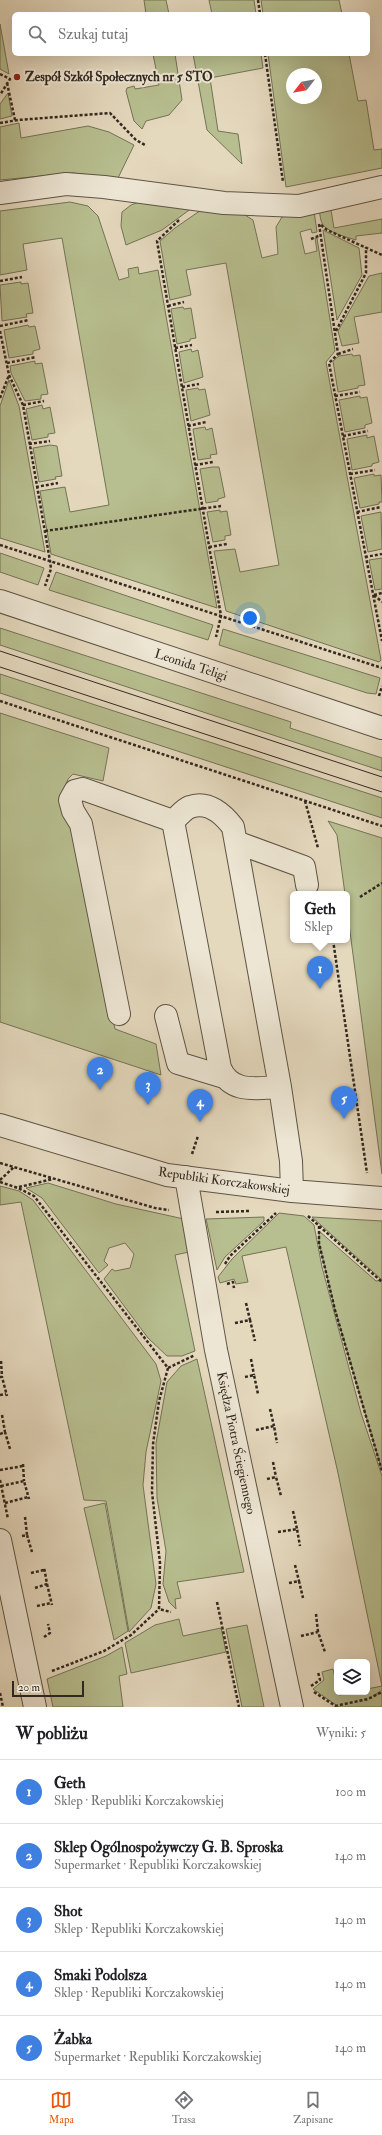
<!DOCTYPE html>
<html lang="pl">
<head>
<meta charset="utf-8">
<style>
  body { margin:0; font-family:"IM FELL Double Pica",serif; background:#f6f6f6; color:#202124 }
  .controls { position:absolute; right:12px; bottom:12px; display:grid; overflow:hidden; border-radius:6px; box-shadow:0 4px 16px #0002 }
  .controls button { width:36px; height:36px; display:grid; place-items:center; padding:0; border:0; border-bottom:1px solid #e0e0e0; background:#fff; color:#202124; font:20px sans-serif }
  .compass { position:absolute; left:286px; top:68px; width:36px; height:36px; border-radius:50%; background:#fff; box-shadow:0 4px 16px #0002; rotate:239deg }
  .scale { position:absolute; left:12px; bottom:10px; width:72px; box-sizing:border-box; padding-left:4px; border:2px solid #31281f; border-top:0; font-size:11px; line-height:14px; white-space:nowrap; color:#31281f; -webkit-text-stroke:3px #ede6d4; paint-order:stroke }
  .you { position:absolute; left:250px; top:618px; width:14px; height:14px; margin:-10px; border:3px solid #fff; border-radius:50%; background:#1a73e8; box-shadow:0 0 0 6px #1a73e833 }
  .badge { display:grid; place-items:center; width:26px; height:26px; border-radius:50%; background:#ea580c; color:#fff; font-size:13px; font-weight:700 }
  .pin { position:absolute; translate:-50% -33px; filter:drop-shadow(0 1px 2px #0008) }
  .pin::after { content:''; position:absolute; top:21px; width:14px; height:12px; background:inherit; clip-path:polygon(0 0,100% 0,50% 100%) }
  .popup { position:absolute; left:290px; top:891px; width:60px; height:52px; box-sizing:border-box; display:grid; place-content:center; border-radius:6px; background:#fff; filter:drop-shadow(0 1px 3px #0005); font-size:13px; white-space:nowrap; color:#757577 }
  .popup b { font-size:15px; color:#202124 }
  .popup::after { content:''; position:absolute; left:50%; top:100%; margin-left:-8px; border:8px solid transparent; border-top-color:#fff }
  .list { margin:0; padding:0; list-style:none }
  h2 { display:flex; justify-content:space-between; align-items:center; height:52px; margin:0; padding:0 16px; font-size:17px }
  h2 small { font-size:13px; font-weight:400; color:#757577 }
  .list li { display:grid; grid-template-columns:26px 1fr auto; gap:12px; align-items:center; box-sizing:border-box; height:64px; padding:0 16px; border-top:1px solid #e0e0e0 }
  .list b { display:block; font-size:15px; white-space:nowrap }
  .list p { margin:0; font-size:13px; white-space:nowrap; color:#757577 }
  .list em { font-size:13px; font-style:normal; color:#757577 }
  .icon { flex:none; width:22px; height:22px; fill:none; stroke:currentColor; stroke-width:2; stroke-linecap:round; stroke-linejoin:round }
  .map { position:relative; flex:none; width:382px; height:1707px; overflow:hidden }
  .search { position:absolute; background:#fff; box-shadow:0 4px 16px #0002; left:12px; right:12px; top:12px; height:44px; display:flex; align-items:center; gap:10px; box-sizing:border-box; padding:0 14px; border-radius:6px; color:#757577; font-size:15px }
  .sheet { height:372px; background:#fff }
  nav { display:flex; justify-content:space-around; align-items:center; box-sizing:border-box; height:56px; border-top:1px solid #e0e0e0; background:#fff; font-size:11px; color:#757577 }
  nav a { display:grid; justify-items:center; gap:2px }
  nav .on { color:#ea580c }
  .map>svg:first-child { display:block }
  .green { fill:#b7be8f; stroke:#747357; fill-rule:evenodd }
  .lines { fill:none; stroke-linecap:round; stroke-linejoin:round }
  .minor-casing { stroke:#5e5446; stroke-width:24 }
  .path { stroke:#31281f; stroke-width:2.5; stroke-dasharray:3 2; stroke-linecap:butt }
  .minor { stroke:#ede6d4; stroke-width:22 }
  .tram { stroke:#31281f; stroke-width:1 }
  .poi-dot { fill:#8f2418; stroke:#ede6d4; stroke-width:1.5 }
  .labels { text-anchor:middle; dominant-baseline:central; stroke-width:4; stroke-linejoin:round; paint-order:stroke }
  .poi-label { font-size:13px; font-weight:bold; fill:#31281f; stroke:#ede6d4; text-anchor:start }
  .street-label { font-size:13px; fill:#31281f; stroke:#ede6d4 }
</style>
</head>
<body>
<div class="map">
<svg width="382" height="1707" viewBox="0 0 382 1707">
  <rect width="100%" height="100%" fill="#e4d8bd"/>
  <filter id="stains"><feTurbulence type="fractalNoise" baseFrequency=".005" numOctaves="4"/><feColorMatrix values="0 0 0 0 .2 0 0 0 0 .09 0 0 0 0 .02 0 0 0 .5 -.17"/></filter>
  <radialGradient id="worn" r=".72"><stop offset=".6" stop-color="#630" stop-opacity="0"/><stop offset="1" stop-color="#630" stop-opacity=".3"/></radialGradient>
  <!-- green -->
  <path class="green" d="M144,0H166L169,14H146Z
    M209,0H254L256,14H212Z
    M261,0H339L342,14H263Z
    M0,24L9,74L0,69Z
    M153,54H175L182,100L169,115L146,121L142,129L134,121L126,91L127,88L134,86L135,89L159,85Z
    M193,54H261L263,68L210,78L218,131L238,134L242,164L207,130Z
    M268,54H349L358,101L366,100L374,150L382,149V168L286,187ZM292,74H316V98H292Z
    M8,93L12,116L0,119V104Z
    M19,123L21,138L88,126L109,132L134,145L118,178L73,173L0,180V127Z
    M142,201L192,208L162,230L126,245L121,226L122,212L131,205Z
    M70,202L88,206L98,216L119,280L129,277L128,269L138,267L139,274L158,270L217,608L51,554L40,491L65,487L70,512L109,505L62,238L23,244L27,270L0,275V211Z
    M204,208L240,212L253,220L262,258L278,254L276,227L282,217L314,211L317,232L312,233L311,229L300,232L305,254L317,251L315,238H317L335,351L326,362L381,660L379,662L226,611L214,551L235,549L240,572L279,565L226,263L186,270L191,295L170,300L160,241L175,228Z
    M319,209L331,210L334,228L382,219V233L356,236V240C346,237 330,233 323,225C320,221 320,213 319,209Z
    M323,230L359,248L362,275L337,320Z
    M382,273V312L354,317L359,343L342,346L338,331L369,276Z
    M21,282V284L28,283L33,313L26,314L27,317L2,321L0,285Z
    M183,307L184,309L191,308L196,338L190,339V341L177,344L171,309Z
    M28,325L29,327L35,326L40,349L33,351V354L9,358L4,330Z
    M191,349L192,352L198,350L203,377L184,383L179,352Z
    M352,354L353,356L360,355L365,385L358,386V388L338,392L333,361L339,356Z
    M35,361V364L42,363L48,394L41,395V399L25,401L11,373L10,366Z
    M9,380L19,406L45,552L0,538V406Z
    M198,388L199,390L205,389L210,415L191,421L186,390Z
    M360,396V398L367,397L372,423L365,425V428L345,432L339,400Z
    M42,405L43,409L50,407L55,433L48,434V437L32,440L26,409Z
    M205,427L206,430L212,428L217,454L210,455L211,458L198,460L193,429Z
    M367,435V438L374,436L379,462L372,464V466L352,470L347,439Z
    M50,445L57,446L62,476L55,477L56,479L39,482L33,448Z
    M212,467H219L225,497L218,499V501L206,503L200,469Z
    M374,474V476L381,475L382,502H379V504L360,508L354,478Z
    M220,510V512L227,511L231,535L225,536V540L213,542L207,512Z
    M381,512L382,549L368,552L361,516Z
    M0,553L44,568L38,585L0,572Z
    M382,558V589L375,590L369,560Z
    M56,572L213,625L208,640L49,590Z
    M0,628L291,722L290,728L382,758V771L0,645Z
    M223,629L380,678L376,694L367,693L219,645Z
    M0,674L382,798V818L0,693Z
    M0,713L109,748L103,781L73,774L68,779L60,801L72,827L115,1029L156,1044L161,1075L0,1022Z
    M328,821L382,838V1174L347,909V894H345L337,835Z
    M48,1183L116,1204L184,1219L189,1252L175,1255L195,1351L182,1356H167L148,1338L104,1279L112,1269L115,1271L130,1268L134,1254L125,1243L109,1248L104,1261L108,1265L99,1273L42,1198L26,1188Z
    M0,1186L19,1191L33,1200L156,1364L161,1381L146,1452L143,1485L156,1584L151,1608L129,1632L106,1501L84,1500L21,1202L0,1205Z
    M279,1213L304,1216L314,1225L322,1267L361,1413L382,1476V1690L373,1696L382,1692V1707H339L313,1689L324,1680L322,1672L333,1669L339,1695L367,1692V1689L382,1686L338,1473L286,1247L242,1256L248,1282L236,1284L234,1279L220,1283L218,1277L232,1259Z
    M264,1217V1221L225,1257L217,1270L206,1219Z
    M312,1217L382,1221V1471L335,1310L319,1243V1231L376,1281L382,1280Z
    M197,1359L244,1572L177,1582L181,1598L175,1599L176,1609L169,1602L163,1584L166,1551L157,1498L156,1443L167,1382L181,1366Z
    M105,1503L128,1631L114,1640L84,1508Z
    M179,1619L183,1636L221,1628L226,1652L131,1673L125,1643L155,1625Z
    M247,1625L264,1707H242L226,1629Z
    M122,1647L127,1674L119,1676L123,1707H53L47,1679L106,1656Z"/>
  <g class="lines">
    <!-- minor casing -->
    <g class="minor-casing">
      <path id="minor" d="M0,193L66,184L104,187L224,203L299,206L382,187
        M0,601L382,728
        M173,821L220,1068C231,1094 256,1088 280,1087
        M236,842L304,867L307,885
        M119,1014L81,824L73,811L70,800L75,791L83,789L173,821C178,817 184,809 190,807C208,800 224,815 233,827L280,1087L291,1161L292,1191
        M166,1016L178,1063L224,1077
        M0,1125L167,1175L292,1191L382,1198
        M186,1177L216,1350L292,1707
        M0,1540L35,1707"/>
    </g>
    <!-- path -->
    <path class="path" d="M258,0L260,14
      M265,54L283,182
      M0,74L10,79L0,95
      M7,83L15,120
      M0,123L18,120L110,113L136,140L145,145
      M179,220L157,241L221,616L216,637
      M319,224L338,354L329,363L382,641
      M321,225L327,230L382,255
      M311,239L321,235
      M0,281L22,277
      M168,306L184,302
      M0,326L29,320
      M0,331L9,375L23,405L50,561L51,569L45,586
      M336,331L366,273V247
      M175,348L192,345
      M338,354L353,349
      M7,363L36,357
      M182,387L199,384
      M335,396L360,392
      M0,398L9,375
      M23,405L44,401
      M188,426L206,422
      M343,436L368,431
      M29,444L50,441
      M195,465L213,462
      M350,474L375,470
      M36,487L58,483
      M357,512L381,507
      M45,531L221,506
      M0,545L382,668
      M209,547L227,544
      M365,557L382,554
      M374,595L382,602
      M374,595L382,593
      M379,696L382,686
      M0,701L382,826
      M305,801L318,848
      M360,897L382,883
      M333,940L367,1173
      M192,1154L198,1136
      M0,1163L155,1208L169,1210
      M0,1180L14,1167
      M0,1182L18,1188L34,1196L168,1368L195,1355
      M19,1187L53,1179
      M216,1212L249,1211
      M308,1216L382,1282
      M319,1226V1243L335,1310L382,1471
      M225,1264L230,1256L276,1213
      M227,1284L233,1282L234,1288
      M246,1303L250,1320
      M235,1323L250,1320L255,1341
      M251,1359L254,1375
      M1,1361L2,1377
      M168,1368L159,1401L153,1444L152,1492L160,1563L159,1609L171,1612
      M0,1377H2L7,1396
      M245,1377L254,1375L258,1394
      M0,1395L6,1394
      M270,1409L274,1426
      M2,1415L5,1432
      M256,1430L274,1426L277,1443
      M0,1434L5,1432L10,1449
      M273,1462L276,1477
      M23,1464L24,1481
      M0,1470L23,1466
      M267,1479L276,1477L281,1496
      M0,1480L8,1519
      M1,1486L24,1481L29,1499
      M5,1503L28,1497
      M293,1511L297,1529
      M25,1517L27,1535
      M278,1532L297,1529L300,1546
      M22,1536L27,1535L32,1552
      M295,1565L299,1581
      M31,1573L44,1570
      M289,1583L299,1581L303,1598
      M47,1584L52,1605
      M35,1588L47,1584L44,1567
      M217,1602L239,1707
      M37,1606L51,1603
      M316,1614L318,1632
      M301,1636L318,1632L325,1652
      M44,1637L50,1633L48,1624
      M52,1671L104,1651L131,1635L159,1609
      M311,1686L320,1680L318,1672
      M314,1692L337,1707
      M0,1693L3,1707
      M335,1706L368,1699L382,1692"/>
    <!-- minor -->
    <use href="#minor" class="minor"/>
    <!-- tram -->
    <path class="tram" d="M0,651L382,777
      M0,667L382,792"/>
  </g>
  <!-- markers -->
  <circle class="poi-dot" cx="17" cy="77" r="4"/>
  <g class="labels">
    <!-- poi labels -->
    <g class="poi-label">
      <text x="25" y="77">Zespół Szkół Społecznych nr 5 STO</text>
    </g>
    <!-- street labels -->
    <g class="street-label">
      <text transform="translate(191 665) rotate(18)">Leonida Teligi</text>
      <text transform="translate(224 1181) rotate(8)">Republiki Korczakowskiej</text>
      <text transform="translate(236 1443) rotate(78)">Księdza Piotra Ściegiennego</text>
    </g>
  </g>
  <rect width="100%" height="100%" filter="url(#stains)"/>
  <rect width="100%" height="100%" fill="url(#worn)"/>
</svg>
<div class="controls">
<button><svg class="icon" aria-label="layers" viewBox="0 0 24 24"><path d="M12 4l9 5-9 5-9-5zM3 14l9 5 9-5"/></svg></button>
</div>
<svg class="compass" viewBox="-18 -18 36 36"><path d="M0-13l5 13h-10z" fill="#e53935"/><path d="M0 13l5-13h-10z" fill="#757577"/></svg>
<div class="scale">20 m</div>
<div class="you"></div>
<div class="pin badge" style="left:320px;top:989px;background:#3f7fe0">1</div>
<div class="popup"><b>Geth</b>Sklep</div>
<div class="pin badge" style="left:100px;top:1090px;background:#3f7fe0">2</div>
<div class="pin badge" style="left:148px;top:1105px;background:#3f7fe0">3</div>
<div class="pin badge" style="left:200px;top:1122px;background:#3f7fe0">4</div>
<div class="pin badge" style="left:344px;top:1119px;background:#3f7fe0">5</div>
<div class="search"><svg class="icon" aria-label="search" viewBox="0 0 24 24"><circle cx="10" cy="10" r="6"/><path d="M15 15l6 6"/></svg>Szukaj tutaj</div>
</div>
<section class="sheet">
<h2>W pobliżu<small>Wyniki: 5</small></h2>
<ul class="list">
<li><span class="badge" style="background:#3f7fe0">1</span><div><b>Geth</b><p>Sklep · Republiki Korczakowskiej</p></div><em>100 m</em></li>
<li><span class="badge" style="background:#3f7fe0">2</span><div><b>Sklep Ogólnospożywczy G. B. Sproska</b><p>Supermarket · Republiki Korczakowskiej</p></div><em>140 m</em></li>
<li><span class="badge" style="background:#3f7fe0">3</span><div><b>Shot</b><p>Sklep · Republiki Korczakowskiej</p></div><em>140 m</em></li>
<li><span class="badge" style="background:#3f7fe0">4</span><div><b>Smaki Podolsza</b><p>Sklep · Republiki Korczakowskiej</p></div><em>140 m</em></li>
<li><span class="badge" style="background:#3f7fe0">5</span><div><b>Żabka</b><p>Supermarket · Republiki Korczakowskiej</p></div><em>140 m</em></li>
</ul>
</section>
<nav>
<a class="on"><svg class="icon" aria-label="map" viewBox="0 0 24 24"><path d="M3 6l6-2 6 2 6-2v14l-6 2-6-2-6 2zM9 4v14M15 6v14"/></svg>Mapa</a>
<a><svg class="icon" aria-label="directions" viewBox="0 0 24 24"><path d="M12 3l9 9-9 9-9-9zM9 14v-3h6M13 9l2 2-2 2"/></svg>Trasa</a>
<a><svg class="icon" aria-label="saved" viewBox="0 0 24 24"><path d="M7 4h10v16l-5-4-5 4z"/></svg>Zapisane</a>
</nav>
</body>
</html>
